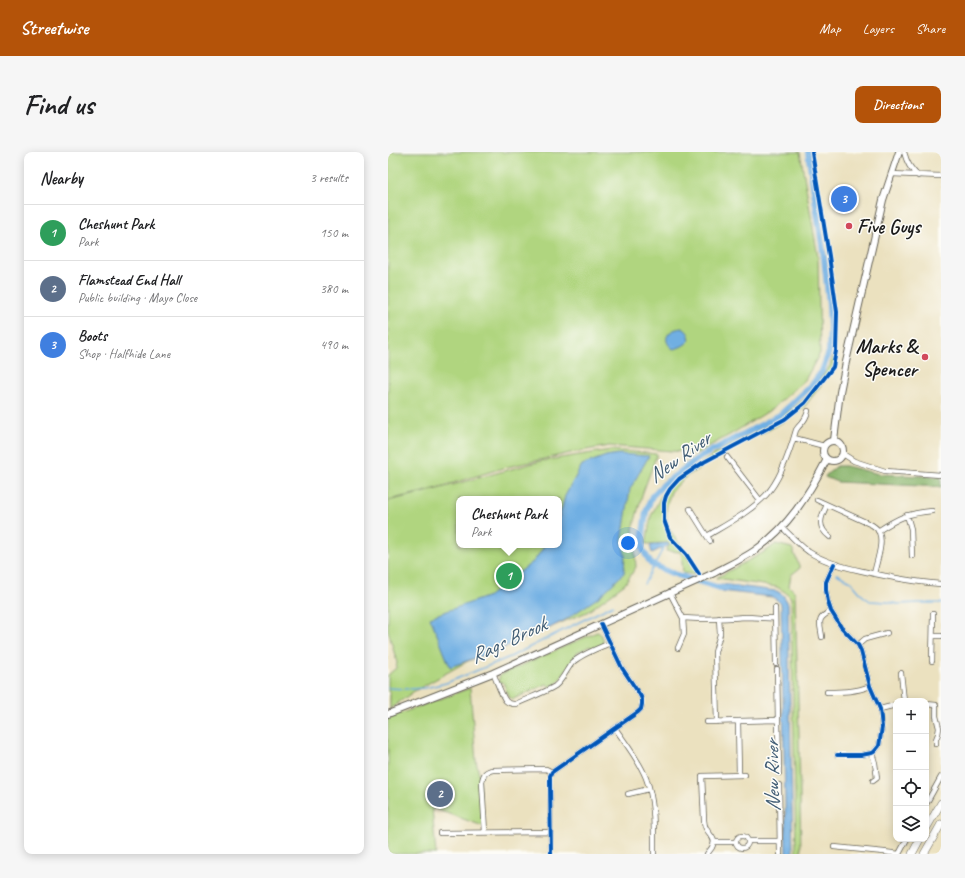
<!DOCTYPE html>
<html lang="en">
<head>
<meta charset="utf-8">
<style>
  body { margin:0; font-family:Caveat,sans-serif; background:#f6f6f6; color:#202124 }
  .controls { position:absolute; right:12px; bottom:12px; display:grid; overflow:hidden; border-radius:8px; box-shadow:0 2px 10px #0003 }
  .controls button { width:36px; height:36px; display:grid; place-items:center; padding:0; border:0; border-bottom:1px solid #e0e0e0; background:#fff; color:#202124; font:20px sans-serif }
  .you { position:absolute; left:240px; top:391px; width:14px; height:14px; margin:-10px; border:3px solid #fff; border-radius:50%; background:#1a73e8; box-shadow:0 0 0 6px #1a73e833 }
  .badge { display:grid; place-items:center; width:26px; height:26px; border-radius:50%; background:#b45309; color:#fff; font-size:13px; font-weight:700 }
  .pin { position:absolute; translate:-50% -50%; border:2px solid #fff; box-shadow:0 1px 4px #0006 }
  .popup { position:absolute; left:68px; top:344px; width:106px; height:52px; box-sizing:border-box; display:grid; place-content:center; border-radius:8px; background:#fff; filter:drop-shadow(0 1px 3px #0005); font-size:13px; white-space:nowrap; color:#757577 }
  .popup b { font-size:15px; color:#202124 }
  .popup::after { content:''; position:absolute; left:50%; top:100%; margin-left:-8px; border:8px solid transparent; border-top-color:#fff }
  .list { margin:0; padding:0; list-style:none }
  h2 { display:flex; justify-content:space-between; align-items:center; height:52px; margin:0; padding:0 16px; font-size:17px }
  h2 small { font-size:13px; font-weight:400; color:#757577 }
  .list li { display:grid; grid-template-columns:26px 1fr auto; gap:12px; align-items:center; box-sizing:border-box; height:56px; padding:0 16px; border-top:1px solid #e0e0e0 }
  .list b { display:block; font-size:15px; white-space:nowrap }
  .list p { margin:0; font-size:13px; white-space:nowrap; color:#757577 }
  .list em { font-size:13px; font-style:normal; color:#757577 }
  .icon { flex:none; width:22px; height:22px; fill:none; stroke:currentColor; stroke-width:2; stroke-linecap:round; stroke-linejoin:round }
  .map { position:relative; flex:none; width:553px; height:702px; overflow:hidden; border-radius:8px }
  header { display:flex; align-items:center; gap:24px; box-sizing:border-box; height:56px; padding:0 20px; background:#b45309; color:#fff }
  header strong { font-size:19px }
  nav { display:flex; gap:22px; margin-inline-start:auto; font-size:14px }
  .intro { display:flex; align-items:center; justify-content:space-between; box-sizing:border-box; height:96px; padding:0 24px }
  h1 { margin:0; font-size:28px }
  .button { padding:10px 18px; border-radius:8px; background:#b45309; color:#fff; font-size:14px; font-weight:700 }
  main { display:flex; gap:24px; padding:0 24px }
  aside { flex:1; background:#fff; border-radius:8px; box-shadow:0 2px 10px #0003 }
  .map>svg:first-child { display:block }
  .green { fill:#b0d57f; stroke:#66784e; fill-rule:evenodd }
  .forest { fill:#8cb66e; stroke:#546945 }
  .water { fill:#70afe3; stroke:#466680 }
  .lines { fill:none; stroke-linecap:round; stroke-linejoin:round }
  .stream { stroke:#70afe3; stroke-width:1.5 }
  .canal { stroke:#70afe3; stroke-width:6 }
  .minor-casing { stroke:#646155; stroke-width:6 }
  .secondary-casing { stroke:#646155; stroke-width:8 }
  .trunk-casing { stroke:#646155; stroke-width:8 }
  .minor { stroke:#fff; stroke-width:4.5 }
  .secondary { stroke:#fff; stroke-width:6 }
  .trunk { stroke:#fff; stroke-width:7 }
  .cycleway-casing { stroke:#fdfcf7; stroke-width:6 }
  .cycleway { stroke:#0057b8; stroke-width:4 }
  .poi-dot { fill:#d1495b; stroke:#fdfcf7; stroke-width:1.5 }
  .labels { text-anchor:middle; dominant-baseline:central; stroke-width:3; stroke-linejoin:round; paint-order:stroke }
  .poi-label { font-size:20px; font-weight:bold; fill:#1c1c1c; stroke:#fdfcf7; text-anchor:start }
  .water-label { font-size:21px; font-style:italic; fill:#425e76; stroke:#fdfcf7 }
</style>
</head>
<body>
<header>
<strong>Streetwise</strong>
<nav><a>Map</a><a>Layers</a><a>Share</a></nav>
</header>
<div class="intro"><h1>Find us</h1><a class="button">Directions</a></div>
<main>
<aside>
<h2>Nearby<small>3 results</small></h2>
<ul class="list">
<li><span class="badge" style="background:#2e9e5b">1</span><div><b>Cheshunt Park</b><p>Park</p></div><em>150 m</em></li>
<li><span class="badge" style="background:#5c6f8a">2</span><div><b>Flamstead End Hall</b><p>Public building · Mayo Close</p></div><em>380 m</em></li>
<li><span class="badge" style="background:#3f7fe0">3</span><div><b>Boots</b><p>Shop · Halfhide Lane</p></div><em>490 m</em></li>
</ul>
</aside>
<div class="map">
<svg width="553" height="702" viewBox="0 0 553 702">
  <rect width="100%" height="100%" fill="#fdfcf7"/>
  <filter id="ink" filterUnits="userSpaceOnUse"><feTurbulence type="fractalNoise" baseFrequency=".025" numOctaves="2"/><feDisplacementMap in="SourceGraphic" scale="8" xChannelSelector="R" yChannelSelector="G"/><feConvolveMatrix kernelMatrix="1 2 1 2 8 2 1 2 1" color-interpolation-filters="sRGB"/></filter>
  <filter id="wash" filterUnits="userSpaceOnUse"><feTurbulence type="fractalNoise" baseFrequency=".012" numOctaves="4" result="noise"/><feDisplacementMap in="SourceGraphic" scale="16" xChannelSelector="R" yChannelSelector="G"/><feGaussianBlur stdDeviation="0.9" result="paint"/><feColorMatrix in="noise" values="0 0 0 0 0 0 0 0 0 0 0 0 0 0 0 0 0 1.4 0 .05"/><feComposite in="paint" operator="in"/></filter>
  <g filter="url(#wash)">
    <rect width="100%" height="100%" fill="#ebe1bf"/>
    <!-- green -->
    <path class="green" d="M0,0H412L430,105L432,201L417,228L384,257L345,281L309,301L221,294L187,300L115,316L39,339L0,348Z
      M445,204L447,207L445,218L416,255L404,264L388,274L347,295L299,324L283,340L278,356L279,373L302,409L308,421L304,422L295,421L293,400L278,399L281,393L280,391L258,392L263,364L273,344L283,333L324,304L390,268L403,258L419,245L442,214Z
      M223,298L269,302L254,343L245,377L248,415L237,432L199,460L78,510L25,540L2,557V540H0V523L8,516L9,511L0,478V349L42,339L153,309ZM71,347H171V393H71Z
      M388,392L404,396L412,416L403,423L401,434L407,440L411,582L413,702H408L403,446L400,442L389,435L328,426L378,399Z
      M209,480C213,481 216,486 215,491L214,493L204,498L202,494L188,501L189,504L169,531L162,535L159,532L125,547L121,545L115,530L111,531V526L112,523Z
      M82,536L88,609L91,622L95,674L44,656L48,702H0V566Z"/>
    <!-- forest -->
    <path class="forest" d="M449,314H458L491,322L553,325V335L449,330L437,325L438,323Z"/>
    <!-- water -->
    <path class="water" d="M294,176C300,179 301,182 302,188C297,193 292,196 285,197C272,187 281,177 294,176Z
      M230,302L261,304L242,337L234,389L237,403L236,421L211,445L177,468L158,478L137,486L126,492L62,515L42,465L101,444L146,409L157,393H171V366L177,344L194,313L218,304Z
      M280,391L281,393L264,401L262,394L268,392Z
      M333,432L389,439L395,443L400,451L405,702H398L393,452L389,448L384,445L332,439Z"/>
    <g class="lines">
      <!-- stream -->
      <path class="stream" d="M449,422L463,430L475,444L482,449L499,450L510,452L531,451H553
        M256,432L276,395L278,393H280
        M0,536L20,537
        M22,537L37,536L58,531L122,505L225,453"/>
      <!-- canal -->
      <path class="canal" d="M341,436H332L286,422L263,412L254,396L255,381L258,360L264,344L276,332L312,305L392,263L424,233L434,219L441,200L442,175L441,153L436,106L420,0"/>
    </g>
  </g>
  <g filter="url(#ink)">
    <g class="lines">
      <!-- minor casing -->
      <g class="minor-casing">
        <path id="minor" d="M516,0C519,11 522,16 530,24
          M503,22L553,24
          M406,286L436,294
          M455,302L466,309L497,319L553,323
          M339,305L372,348
          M429,348L484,373C487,375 490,377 491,380C496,391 488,411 486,422
          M439,353C432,366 429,375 442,385
          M302,357L322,389
          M519,363L523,377L524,404
          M394,375C403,384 411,393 421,400C437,410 455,415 474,419C500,425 526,430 553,432
          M490,379C510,366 520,361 544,359
          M319,384C339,372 362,360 378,343C393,327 402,299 408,278C413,270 417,271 420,259
          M446,412L438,430V438L440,450L443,459L453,475L470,493L473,499L482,534L492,557L494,575L491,594L486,600L484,601L473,603H449
          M282,441L295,466C316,468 338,466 359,465C368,465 377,467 387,466
          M387,456L388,512
          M545,484H553
          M434,485C432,470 428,467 443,459
          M470,493L477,487L499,481
          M290,496L296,482L295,466
          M544,509L545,462
          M389,517L391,621
          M105,521C108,527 114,545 118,549C121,552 124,552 128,552C138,547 158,540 167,534C175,528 178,518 184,511C193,502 211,496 222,491
          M513,521L516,549
          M439,540C454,540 468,540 482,534
          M538,552L548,553V564L551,576L550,582L548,587V592
          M492,557L508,553
          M350,569L389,568
          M319,570L350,569L351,623
          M329,570L327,500L332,482L331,466
          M227,576C238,592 251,608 258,626C267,649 266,677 266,702
          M484,601L487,611L489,626L485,629
          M391,633L392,702
          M240,642L261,637
          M538,652L553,625
          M97,680L94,630C95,623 97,619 105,618L158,617L164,620
          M52,681L163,680
          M348 690a6 6 0 1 1 12 0a6 6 0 1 1-12 0Z
          M361,689H392
          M326,690H348
          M446,695L496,700L511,702
          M163,702L162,630V624L164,620L250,560L253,557L254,552V547L252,543L234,516L213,472
          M319,702C321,699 324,697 325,693C328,687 322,683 319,678C317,675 316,672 316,668L314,624L357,623
          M511,702L519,687"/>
      </g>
      <!-- secondary casing -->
      <g class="secondary-casing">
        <path id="secondary" d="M446,288L452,240L458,210L495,48L511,0
          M435 299a10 10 0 1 1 20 0a10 10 0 1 1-20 0Z
          M0,562L105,521L326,421C339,414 354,407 366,399C400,376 421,342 439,307"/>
      </g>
      <!-- trunk casing -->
      <g class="trunk-casing">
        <path id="trunk" d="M538,677L553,651
          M524,702L532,687
          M536,702L553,672"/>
      </g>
      <!-- minor -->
      <use href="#minor" class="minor"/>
      <!-- secondary -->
      <use href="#secondary" class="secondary"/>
      <!-- trunk -->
      <use href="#trunk" class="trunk"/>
      <!-- cycleway casing -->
      <g class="cycleway-casing">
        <path id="cycleway" d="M446,412L438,430V438L440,450L443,459L453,475L470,493L473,499L482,534L492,557L494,575L491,594L486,600L484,601L473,603H449
          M311,422L298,402L282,385L276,368V351L278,344L282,337L291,327L316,310L397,267L417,251L445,215L448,199L449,160L441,104L424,0
          M163,702L162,630V624L164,620L250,560L253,557L254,552V547L252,543L234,516L213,472"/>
      </g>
      <!-- cycleway -->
      <use href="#cycleway" class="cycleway"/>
    </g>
  </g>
  <!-- markers -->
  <g class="poi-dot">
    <circle cx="461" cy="74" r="4"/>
    <circle cx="537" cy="205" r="4"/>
  </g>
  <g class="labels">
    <!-- poi labels -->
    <g class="poi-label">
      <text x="469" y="74">Five Guys</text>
      <text x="529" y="194" text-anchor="end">Marks &amp;<tspan x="529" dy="23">Spencer</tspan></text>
    </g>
    <!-- water labels -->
    <g class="water-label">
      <text transform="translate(291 305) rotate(-36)">New River</text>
      <text transform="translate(120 488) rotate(-25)">Rags Brook</text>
      <text transform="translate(384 624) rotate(-91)">New River</text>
    </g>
  </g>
</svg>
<div class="controls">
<button>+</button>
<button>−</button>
<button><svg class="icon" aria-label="locate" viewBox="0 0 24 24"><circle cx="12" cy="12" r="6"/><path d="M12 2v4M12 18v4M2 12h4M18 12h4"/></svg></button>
<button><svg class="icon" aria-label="layers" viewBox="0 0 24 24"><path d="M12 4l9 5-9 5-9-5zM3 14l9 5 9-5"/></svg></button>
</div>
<div class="you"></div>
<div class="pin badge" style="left:121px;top:424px;background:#2e9e5b">1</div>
<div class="popup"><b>Cheshunt Park</b>Park</div>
<div class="pin badge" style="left:52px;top:642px;background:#5c6f8a">2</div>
<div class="pin badge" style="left:456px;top:47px;background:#3f7fe0">3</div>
</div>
</main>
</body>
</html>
